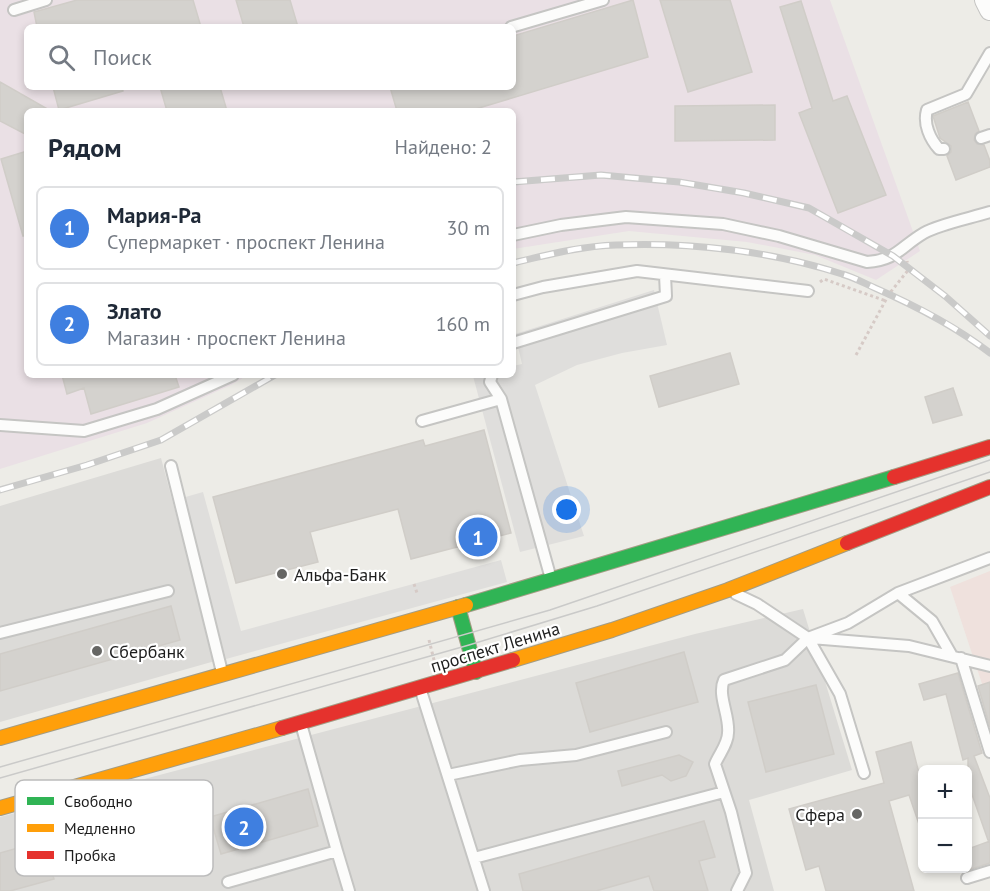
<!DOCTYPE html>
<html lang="ru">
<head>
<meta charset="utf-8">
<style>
  body { margin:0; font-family:"PT Sans",sans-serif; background:#f2f2f3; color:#1f2937 }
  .controls { position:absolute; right:18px; bottom:18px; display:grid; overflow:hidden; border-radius:9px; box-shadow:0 3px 9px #0003 }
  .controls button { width:54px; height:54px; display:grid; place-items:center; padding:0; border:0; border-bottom:2px solid #e0e1e3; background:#fff; color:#1f2937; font:30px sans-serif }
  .you { position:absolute; left:567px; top:510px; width:21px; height:21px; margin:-15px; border:4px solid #fff; border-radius:50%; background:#1a73e8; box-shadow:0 0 0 9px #1a73e833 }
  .badge { display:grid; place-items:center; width:39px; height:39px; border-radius:50%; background:#2563eb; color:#fff; font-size:20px; font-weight:700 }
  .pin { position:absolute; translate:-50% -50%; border:3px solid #fff; box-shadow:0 2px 6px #0006 }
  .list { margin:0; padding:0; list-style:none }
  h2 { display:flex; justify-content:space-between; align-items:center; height:78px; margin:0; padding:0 24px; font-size:26px }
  h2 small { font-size:20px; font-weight:400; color:#747a83 }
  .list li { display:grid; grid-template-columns:39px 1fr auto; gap:18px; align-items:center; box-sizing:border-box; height:84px; margin:0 12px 12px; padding:0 12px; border:2px solid #e0e1e3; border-radius:9px }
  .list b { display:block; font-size:22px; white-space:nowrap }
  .list p { margin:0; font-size:20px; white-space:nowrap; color:#747a83 }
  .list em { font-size:20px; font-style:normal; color:#747a83 }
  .icon { flex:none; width:33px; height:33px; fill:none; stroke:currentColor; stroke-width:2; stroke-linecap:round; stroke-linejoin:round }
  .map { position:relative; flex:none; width:990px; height:891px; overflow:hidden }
  .search { position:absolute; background:#fff; box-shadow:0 3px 9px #0003; left:24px; top:24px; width:492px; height:66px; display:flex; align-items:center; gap:15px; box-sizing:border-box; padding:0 21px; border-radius:9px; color:#747a83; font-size:22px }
  .panel { position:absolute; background:#fff; box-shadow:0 3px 9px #0003; left:24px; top:108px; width:492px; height:270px; border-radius:9px }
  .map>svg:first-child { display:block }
  .residential { fill:#dcdbd8 }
  .commercial { fill:#efe1dd }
  .industrial { fill:#eae0e5; fill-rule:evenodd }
  .parking { fill:#dfdedc }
  .building { fill:#d4d2ce; stroke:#d0cdc8; stroke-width:1.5 }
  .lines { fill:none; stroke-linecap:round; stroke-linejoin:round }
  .lane-casing { stroke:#c5c5c3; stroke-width:14 }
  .street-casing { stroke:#c5c5c3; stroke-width:22 }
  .fast-casing { stroke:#a39c84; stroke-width:16 }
  .slow-casing { stroke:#a39c84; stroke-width:16 }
  .jam-casing { stroke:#a39c84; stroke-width:16 }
  .path { stroke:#d6cac6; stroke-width:3; stroke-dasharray:3 3; stroke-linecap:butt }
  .lane { stroke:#fcfcfb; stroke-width:10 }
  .street { stroke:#fcfcfb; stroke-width:20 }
  .fast { stroke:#30b455; stroke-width:14 }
  .slow { stroke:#ff9f0a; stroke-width:14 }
  .jam { stroke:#e5322d; stroke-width:14 }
  .tram { stroke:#cacac9; stroke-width:1.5 }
  .rail-casing { stroke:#cacac9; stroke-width:7 }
  .rail { stroke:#fff; stroke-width:4.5; stroke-dasharray:14; stroke-linecap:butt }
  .poi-dot { fill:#666664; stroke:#fff; stroke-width:2 }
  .labels { text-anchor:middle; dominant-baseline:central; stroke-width:4.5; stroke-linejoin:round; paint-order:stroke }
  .poi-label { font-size:18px; fill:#1e1e1e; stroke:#fff; text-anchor:start }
  .street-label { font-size:18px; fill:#1e1e1e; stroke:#fff }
  .key { fill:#fff; stroke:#bcbcbc; stroke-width:1.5 }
  .key-label { font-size:16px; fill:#1e1e1e }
</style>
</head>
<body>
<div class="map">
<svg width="990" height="891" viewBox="0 0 990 891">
  <rect width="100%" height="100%" fill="#edece7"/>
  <!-- residential -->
  <path class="residential" d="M161,458L215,661L0,722V506Z
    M803,609L852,770L749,800L774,891H0V817L695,634Z"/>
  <!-- commercial -->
  <path class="commercial" d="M990,571V708L950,587Z"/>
  <!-- industrial -->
  <path class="industrial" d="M0,0H830L920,251L876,280L815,255L747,242L629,231L513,249V111H27V375H248L231,385L147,423L0,469ZM27,27H513V87H27Z"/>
  <!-- parking -->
  <path class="parking" d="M654,290L667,345L622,353L577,365L535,385L584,536L520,552L473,376L513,375V366L522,364L515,334Z
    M203,492L241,631L501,560L507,582L226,659L182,498Z"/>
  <!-- building -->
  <path class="building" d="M77,0H193L201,27H37L34,12Z
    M236,0H290L298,27H244Z
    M633,0L648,57L469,111H397L390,87H513V36Z
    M660,0H730L752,72L688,92Z
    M801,1L833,101L847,96L886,195L838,213L799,113L812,108L780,7Z
    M0,82L51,111H27V135L0,121Z
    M53,87H122L123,91L59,110Z
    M160,87H220L227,111H167Z
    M968,102L979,131L975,134L974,140L977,144L984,145L990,161V167L956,180L947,156L951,152V146L940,138L933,116Z
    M775,105V140L675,141V106Z
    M27,151V235L23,236L1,159Z
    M730,353L739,384L659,407L650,376Z
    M62,375H175L179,387L91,414L84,388L67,394Z
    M953,388L962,415L933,423L925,397Z
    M484,430L511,533L411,559L398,509L310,532L318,562L236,583L213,497L423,440L425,446Z
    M171,606L180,640L0,691V654Z
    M684,652L698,702L590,732L576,683Z
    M958,673L982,753L974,756L990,798V840H988L968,783V758L963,760L946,694L924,700L919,684Z
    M990,682V727L978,686Z
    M816,685L834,754L766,772L748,702Z
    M911,742L922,785V826L920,827L909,795L889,801L914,891H826L819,866L806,870L789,809L884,783L876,752Z
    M679,755L693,762L686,776L671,781L662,775L622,786L618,771Z
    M308,789L318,826L221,854L210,817Z
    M704,821L715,857L699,861L708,891H654L649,876L596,891H523L519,874Z
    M43,841L54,879L10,891H0V853Z
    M990,841V863L968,870V849Z"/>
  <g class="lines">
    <!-- lane casing -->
    <g class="lane-casing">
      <path id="lane" d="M14,10L46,0
        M511,27L603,0
        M981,138L990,135
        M944,149H939C930,139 923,124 927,110L966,94L990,53
        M513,235L561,225L626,217L723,224L779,236L867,262C897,260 900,247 924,233C940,224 971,218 990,212
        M513,295L543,287L637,271L808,291
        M513,343L666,296L665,275
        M492,375L490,382L501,399
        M422,421L501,399L551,579
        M0,425L84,431L157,409L233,375
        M171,466L222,672
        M898,593L932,621L952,656
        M736,594L757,604L808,638L840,694L864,773
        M0,633L168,591
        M811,638L909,646L990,666
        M961,658L990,752
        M421,691L484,891
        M448,775L520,760L576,755L666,732
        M337,851L349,891
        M474,858L724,792
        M967,878L990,871
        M228,882L337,851L301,724
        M737,891L746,873L731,812L715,764C719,754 728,744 728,733C730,716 717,695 724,680L785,660L808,638L848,623L898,593L990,558"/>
    </g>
    <!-- street casing -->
    <g class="street-casing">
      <path id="street" d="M985,0L990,10"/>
    </g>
    <!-- fast casing -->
    <g class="fast-casing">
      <path id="fast" d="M466,605L894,477
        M458,607L476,672"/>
    </g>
    <!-- slow casing -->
    <g class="slow-casing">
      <path id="slow" d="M513,660L612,630L728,590L847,543
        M0,738L466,605
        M0,808L282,728"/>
    </g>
    <!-- jam casing -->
    <g class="jam-casing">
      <path id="jam" d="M894,477L990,447
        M847,543L990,487
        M282,728L513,660"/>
    </g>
    <!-- path -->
    <path class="path" d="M820,282L824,279L886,301
      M856,355L889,294L909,269L907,261
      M414,584L417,593
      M429,640L434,660"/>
    <!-- lane -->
    <use href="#lane" class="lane"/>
    <!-- street -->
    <use href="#street" class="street"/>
    <!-- fast -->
    <use href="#fast" class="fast"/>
    <!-- slow -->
    <use href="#slow" class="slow"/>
    <!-- jam -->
    <use href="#jam" class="jam"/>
    <!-- tram -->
    <path class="tram" d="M0,767L550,610L990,460
      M0,778L469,645L597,606L990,472"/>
    <!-- rail casing -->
    <g class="rail-casing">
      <path id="rail" d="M513,182L601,175L679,182L744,193L809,208L893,256L945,296L990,336
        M513,263C547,255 581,246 616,245C691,242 771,251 842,274C853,277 864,283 875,288C916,306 955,326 990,353
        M0,490L87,465L161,440L275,375"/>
    </g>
    <!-- rail -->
    <use href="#rail" class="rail"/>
  </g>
  <!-- markers -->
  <g class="poi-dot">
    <circle cx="282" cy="574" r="6"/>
    <circle cx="97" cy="651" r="6"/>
    <circle cx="857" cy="814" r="6"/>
  </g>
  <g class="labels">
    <!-- poi labels -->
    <g class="poi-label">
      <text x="294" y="574">Альфа-Банк</text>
      <text x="109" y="651">Сбербанк</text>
      <text x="845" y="814" text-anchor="end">Сфера</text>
    </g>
    <!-- street labels -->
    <g class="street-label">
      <text transform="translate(495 647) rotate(-17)">проспект Ленина</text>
    </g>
  </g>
  <!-- legend -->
  <rect x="15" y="780" width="198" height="96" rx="9" class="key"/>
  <rect x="27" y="797" width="27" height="8" fill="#30b455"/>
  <rect x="27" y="824" width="27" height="8" fill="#ff9f0a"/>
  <rect x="27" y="851" width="27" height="8" fill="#e5322d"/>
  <g class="key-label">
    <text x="64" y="807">Свободно</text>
    <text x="64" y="834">Медленно</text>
    <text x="64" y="861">Пробка</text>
  </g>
</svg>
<div class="controls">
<button>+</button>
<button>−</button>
</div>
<div class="you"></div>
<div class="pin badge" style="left:478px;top:537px;background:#3f7fe0">1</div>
<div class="pin badge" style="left:244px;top:827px;background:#3f7fe0">2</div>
<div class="search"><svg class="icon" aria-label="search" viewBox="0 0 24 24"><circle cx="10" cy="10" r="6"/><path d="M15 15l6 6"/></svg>Поиск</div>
<section class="panel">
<h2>Рядом<small>Найдено: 2</small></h2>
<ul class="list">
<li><span class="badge" style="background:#3f7fe0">1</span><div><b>Мария-Ра</b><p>Супермаркет · проспект Ленина</p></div><em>30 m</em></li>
<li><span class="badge" style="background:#3f7fe0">2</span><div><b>Злато</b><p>Магазин · проспект Ленина</p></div><em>160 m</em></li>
</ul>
</section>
</div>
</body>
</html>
